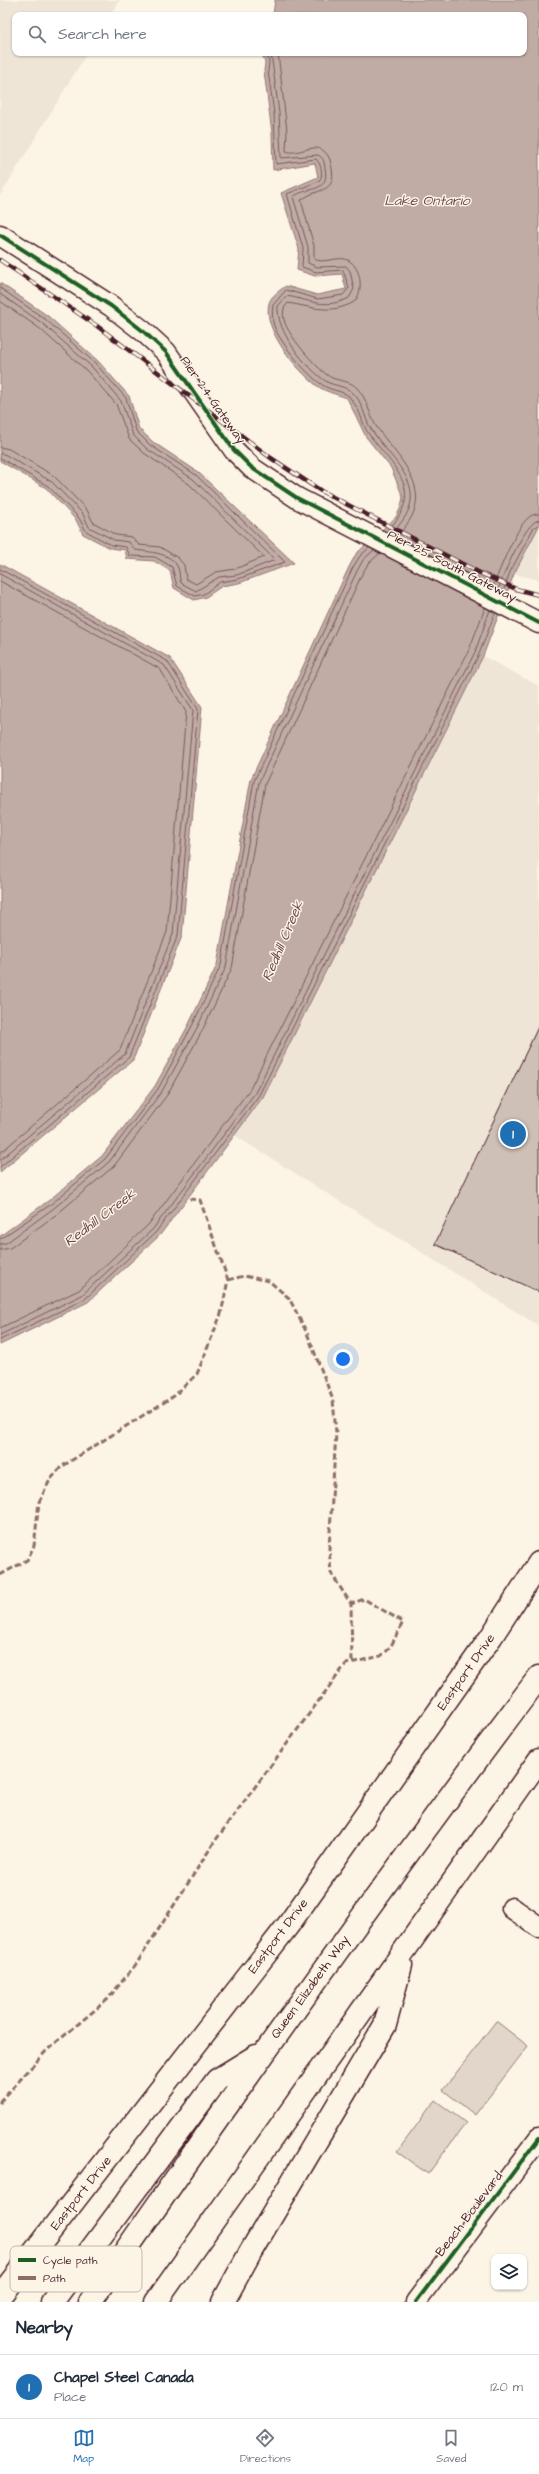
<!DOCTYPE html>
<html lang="en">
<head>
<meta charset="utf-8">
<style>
  body { margin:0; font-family:"Architects Daughter",sans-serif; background:#f6f6f7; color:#1f2937 }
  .controls { position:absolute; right:12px; bottom:12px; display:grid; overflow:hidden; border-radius:8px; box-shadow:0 1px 3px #0004 }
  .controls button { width:36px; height:36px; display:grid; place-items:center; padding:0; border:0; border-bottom:1px solid #e0e1e3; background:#fff; color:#1f2937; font:20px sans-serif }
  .you { position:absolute; left:343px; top:1359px; width:14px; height:14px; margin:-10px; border:3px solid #fff; border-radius:50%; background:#1a73e8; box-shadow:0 0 0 6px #1a73e833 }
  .badge { display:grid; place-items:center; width:26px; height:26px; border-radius:50%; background:#1f6fb2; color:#fff; font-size:13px; font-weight:700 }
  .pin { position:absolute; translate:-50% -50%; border:2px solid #fff; box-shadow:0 1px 4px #0006 }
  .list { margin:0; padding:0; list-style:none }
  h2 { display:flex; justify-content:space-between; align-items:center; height:52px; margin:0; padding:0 16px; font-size:17px }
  h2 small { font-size:13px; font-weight:400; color:#747a83 }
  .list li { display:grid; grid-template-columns:26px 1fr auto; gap:12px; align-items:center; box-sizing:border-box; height:64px; padding:0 16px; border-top:1px solid #e0e1e3 }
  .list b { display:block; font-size:15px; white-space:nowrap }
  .list p { margin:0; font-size:13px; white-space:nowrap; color:#747a83 }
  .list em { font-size:13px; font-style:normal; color:#747a83 }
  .icon { flex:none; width:22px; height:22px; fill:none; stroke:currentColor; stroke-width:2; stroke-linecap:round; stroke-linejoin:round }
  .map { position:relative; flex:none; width:539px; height:2302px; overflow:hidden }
  .search { position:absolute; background:#fff; box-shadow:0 1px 3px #0004; left:12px; right:12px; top:12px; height:44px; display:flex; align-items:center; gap:10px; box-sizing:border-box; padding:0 14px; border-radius:8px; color:#747a83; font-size:15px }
  .sheet { height:116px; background:#fff }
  nav { display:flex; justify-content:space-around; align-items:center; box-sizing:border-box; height:56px; border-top:1px solid #e0e1e3; background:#fff; font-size:11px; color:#747a83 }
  nav a { display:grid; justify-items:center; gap:2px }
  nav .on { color:#1f6fb2 }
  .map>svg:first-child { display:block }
  .built { fill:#eee5d7 }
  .green { fill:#e2d5ca; stroke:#967a7a }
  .water { fill:#c0aca5; stroke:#917474 }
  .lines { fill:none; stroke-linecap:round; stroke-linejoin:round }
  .shore { stroke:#79575c; stroke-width:1 }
  .building { fill:#cfc0b7; stroke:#4a1f2b }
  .minor-casing { stroke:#4a1f2b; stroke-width:23 }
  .major-casing { stroke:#4a1f2b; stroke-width:25 }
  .highway-casing { stroke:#4a1f2b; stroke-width:25 }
  .minor { stroke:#fcf5e5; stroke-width:20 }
  .major { stroke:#fcf5e5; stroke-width:22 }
  .highway { stroke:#fcf5e5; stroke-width:22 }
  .rail-casing { stroke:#4a1f2b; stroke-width:4.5 }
  .rail { stroke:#fcf5e5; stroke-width:3; stroke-dasharray:9; stroke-linecap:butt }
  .quiet { stroke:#8d6e63; stroke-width:3; stroke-dasharray:6 3; stroke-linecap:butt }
  .cycleway-casing { stroke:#fcf5e5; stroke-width:6 }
  .cycleway { stroke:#1b5e20; stroke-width:4 }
  .labels { text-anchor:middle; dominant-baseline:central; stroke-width:3; stroke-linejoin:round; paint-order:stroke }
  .street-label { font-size:13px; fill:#4a1f2b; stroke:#fcf5e5 }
  .water-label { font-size:14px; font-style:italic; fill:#6d4950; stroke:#fcf5e5 }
  .key { fill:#fcf5e5; stroke:#c7b5ad; stroke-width:1 }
  .key-label { font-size:11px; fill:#4a1f2b }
</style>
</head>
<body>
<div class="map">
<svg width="539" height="2302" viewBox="0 0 539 2302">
  <rect width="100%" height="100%" fill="#fcf5e5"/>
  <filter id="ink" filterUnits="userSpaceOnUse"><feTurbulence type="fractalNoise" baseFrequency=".025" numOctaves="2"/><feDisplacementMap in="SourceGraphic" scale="8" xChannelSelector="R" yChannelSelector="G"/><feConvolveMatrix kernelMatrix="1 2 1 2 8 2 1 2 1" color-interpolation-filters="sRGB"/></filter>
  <g filter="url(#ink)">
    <!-- built -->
    <path class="built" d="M0,0H120L110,15H15V53H87L0,196Z
      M539,526V580L514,574Z
      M483,656L539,686V1326L234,1135L263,1097Z"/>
    <!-- green -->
    <path class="green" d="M496,2021L528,2046L475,2115L443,2090Z
      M435,2100L466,2123L428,2174L397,2152Z"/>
    <!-- water -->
    <path class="water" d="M275,0H539V526L514,574L483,656L263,1097L160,1235L88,1302L0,1345V1236L48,1201L102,1156L155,1086L189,1024L217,965L251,779L349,567L356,554L396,517L401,507L403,497L391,468L366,437L347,398C336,394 325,392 316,385C297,370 262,330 269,303C271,296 280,290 286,286L317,295L346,289L342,274L315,276L297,270L299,249L281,193L318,177L315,163L273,170L272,133L264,71L265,63L262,53H524V15H273Z
      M0,283L48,316L98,361L129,396L139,429L153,442L198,472L294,563L239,583L222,586L206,597L194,600L174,588L170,571L154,561L127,559L125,550L110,548L83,534L76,520L46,488L0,461Z
      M0,564L170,658L202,707L182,936L133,1060L0,1172Z"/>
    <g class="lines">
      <!-- shore -->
      <path class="shore" d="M266,53L269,62L268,71L274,113L276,164L316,159C321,163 324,176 319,181L287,194L303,248L302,267L316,272L343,270L349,288L343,295L318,299L286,290L273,305C272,312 272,320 274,326C281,344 310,379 326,387C334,391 342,391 349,396C353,402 358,408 360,414C363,421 364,428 369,434C395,469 427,492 386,532
        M271,53L279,113L281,158L318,155C324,158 324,162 325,168C330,194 307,186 293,197L308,247V263L317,267L346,266L350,271L354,289L349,298C325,310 310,300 287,296L278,306C276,332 306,368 327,382C335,386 345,386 352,392C363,401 364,418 371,429C396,467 436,490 391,534
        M278,53L287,131L286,151C295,155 307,147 317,148C323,149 328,154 330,160C340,195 320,186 301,200L314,246V259C323,264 335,257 345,259C361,263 365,292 354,302C331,315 312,307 288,303L284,308C283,313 283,318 285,323C290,337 318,371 332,378C340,381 351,381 357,388C367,398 369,414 376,426C402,464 441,493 396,537
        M0,288L45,319L95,363L126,398L136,431L150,445L196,475L285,562L238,579L220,582L204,594L195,596L177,586L172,567L155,557L130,556L126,547L111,545L86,531L79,518L48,486L0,458
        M0,294L42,323L92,367L121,401L133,435L147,449L193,479L275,560L237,575L219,577L196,591L181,583C179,579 180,573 178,568C172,552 148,552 135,550L129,542L114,540L89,527L83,514L52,482L6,455L0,453
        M0,301L39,328L87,371L116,404L129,439L144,453L189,484L264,557L235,569L216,572L196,584L186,579L184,565L178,558L160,547L139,545L132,537L116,535L93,522L87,510L54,476L9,449L0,447
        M0,569L167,661L198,709L178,935L129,1057L0,1167
        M0,574L164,665L193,710L173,934L125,1054L0,1160
        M0,581L160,669L186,712L167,932L120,1050L0,1153
        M493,587C499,571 516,528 528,518C531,515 535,514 539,514
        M498,590C503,576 525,521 539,520
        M503,592L510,572L534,527L539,525
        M0,1239L50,1205L105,1159L158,1089L192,1026L221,965L254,781L352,569L360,556L369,548
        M0,1244L6,1243L54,1208L109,1162L162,1091L197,1028L226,967L259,782L357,571L363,560L374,550
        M0,1250L10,1248L57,1214L114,1166L167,1095L202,1031L232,968L265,784L362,574L368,564L380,553
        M0,1328L79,1290L148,1225L250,1089L469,650L485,608
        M0,1335L82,1295L153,1229L255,1093L475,652L490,610
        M0,1340L85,1299L156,1232L259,1095L479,654L495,613"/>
    </g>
    <!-- building -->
    <path class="building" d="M539,1025V1292L435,1244Z"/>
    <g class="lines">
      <!-- minor casing -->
      <g class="minor-casing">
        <path id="minor" d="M0,235L111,306L143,331L166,352L234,450L252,468L297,498L539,623
          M512,1908L539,1927
          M416,2302L539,2138"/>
      </g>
      <!-- major casing -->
      <g class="major-casing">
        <path id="major" d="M0,2296L289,1924L491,1637L539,1563"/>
      </g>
      <!-- highway casing -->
      <g class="highway-casing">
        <path id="highway" d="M52,2302L217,2080L256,2056
          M90,2302C236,2091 384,1882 539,1677
          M156,2302L539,1760
          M223,2302L251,2251L385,2025L401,1965"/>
      </g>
      <!-- minor -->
      <use href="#minor" class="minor"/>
      <!-- major -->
      <use href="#major" class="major"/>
      <!-- highway -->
      <use href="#highway" class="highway"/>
      <!-- rail casing -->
      <g class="rail-casing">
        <path id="rail" d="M0,260L97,326L271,458L321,491L480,573L516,589L539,595"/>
      </g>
      <!-- rail -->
      <use href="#rail" class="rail"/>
      <!-- quiet -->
      <path class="quiet" d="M228,1280L244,1276L269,1281L289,1298L307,1333L333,1400L336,1433L329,1548L331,1573L351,1604L352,1663
        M0,1575L27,1560L34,1546L39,1502L50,1480L61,1467L174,1396L197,1374L221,1314L228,1280L200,1200L190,1199
        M0,2102L47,2050L107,2000L137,1963L215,1841L346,1664L381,1656L390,1648L403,1622L364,1599L351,1604"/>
      <!-- cycleway casing -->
      <g class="cycleway-casing">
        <path id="cycleway" d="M0,235L111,306L143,331L166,352L234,450L252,468L297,498L539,623
          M416,2302L539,2138"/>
      </g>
      <!-- cycleway -->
      <use href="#cycleway" class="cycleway"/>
    </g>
  </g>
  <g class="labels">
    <!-- street labels -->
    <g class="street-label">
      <text transform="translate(213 400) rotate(55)">Pier 24 Gateway</text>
      <text transform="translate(452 566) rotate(27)">Pier 25 South Gateway</text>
      <text transform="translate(466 1672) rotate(-55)">Eastport Drive</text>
      <text transform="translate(278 1936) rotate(-53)">Eastport Drive</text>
      <text transform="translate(310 1987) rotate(-54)">Queen Elizabeth Way</text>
      <text transform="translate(81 2193) rotate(-52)">Eastport Drive</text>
      <text transform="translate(469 2214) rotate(-53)">Beach Boulevard</text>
    </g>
    <!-- water labels -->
    <g class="water-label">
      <text x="427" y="201">Lake Ontario</text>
      <text transform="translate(283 941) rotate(-67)">Redhill Creek</text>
      <text transform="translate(100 1218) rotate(-37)">Redhill Creek</text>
    </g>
  </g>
  <!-- legend -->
  <rect x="10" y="2246" width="132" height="46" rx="6" class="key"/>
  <rect x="18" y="2258" width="18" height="4" fill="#1b5e20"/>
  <rect x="18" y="2276" width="18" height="4" fill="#8d6e63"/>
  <g class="key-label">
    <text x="43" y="2264">Cycle path</text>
    <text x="43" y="2282">Path</text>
  </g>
</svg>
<div class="controls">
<button><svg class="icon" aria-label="layers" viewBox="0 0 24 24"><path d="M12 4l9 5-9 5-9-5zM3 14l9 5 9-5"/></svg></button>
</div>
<div class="you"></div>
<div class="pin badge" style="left:513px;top:1134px">1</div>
<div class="search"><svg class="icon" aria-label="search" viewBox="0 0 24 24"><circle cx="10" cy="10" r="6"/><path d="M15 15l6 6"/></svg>Search here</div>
</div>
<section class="sheet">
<h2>Nearby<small></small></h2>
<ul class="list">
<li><span class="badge">1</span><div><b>Chapel Steel Canada</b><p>Place</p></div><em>120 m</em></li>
</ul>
</section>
<nav>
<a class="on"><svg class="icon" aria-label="map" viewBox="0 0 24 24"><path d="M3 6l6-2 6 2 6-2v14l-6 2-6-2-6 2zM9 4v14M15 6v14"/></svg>Map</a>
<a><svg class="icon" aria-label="directions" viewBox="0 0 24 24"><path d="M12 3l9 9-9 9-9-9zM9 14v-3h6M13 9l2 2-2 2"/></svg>Directions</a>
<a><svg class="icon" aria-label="saved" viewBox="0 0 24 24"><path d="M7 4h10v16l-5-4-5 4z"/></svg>Saved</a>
</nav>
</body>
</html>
